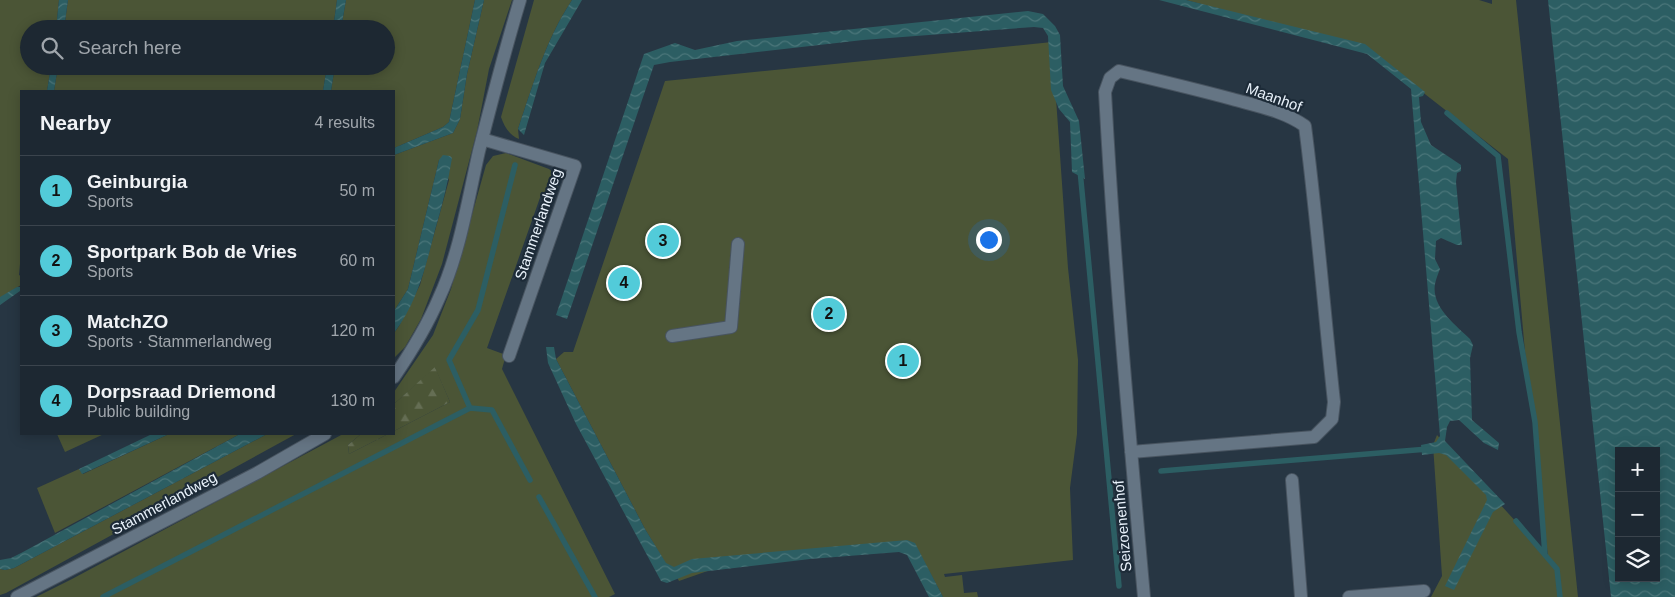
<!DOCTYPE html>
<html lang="en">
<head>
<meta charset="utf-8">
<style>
  body { margin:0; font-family:Helvetica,sans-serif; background:#25303a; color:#f1f3f6 }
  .controls { position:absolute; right:15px; bottom:15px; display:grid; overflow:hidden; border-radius:0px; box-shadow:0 2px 12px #0003 }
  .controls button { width:45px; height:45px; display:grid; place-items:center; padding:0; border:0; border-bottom:1px solid #3b444d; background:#1d2832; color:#f1f3f6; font:25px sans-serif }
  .you { position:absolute; left:988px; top:239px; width:18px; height:18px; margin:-12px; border:4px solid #fff; border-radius:50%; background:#1a73e8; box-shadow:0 0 0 8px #1a73e833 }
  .badge { display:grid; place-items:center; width:32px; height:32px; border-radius:50%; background:#52cbd9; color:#111; font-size:16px; font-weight:700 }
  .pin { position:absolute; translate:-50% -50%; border:2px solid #fff; box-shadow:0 1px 5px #0006 }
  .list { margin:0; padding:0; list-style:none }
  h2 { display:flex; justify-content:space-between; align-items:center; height:65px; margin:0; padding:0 20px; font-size:21px }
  h2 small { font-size:16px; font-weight:400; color:#a0a6ac }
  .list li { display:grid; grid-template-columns:32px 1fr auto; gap:15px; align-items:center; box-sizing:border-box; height:70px; padding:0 20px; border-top:1px solid #3b444d }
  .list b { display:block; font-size:19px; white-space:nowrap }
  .list p { margin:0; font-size:16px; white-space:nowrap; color:#a0a6ac }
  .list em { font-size:16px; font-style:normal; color:#a0a6ac }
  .icon { flex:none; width:28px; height:28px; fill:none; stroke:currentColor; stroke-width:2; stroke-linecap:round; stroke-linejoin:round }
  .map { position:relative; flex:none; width:1675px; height:597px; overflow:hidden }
  .search { position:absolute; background:#1d2832; box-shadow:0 2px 12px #0003; left:20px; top:20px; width:375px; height:55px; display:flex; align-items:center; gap:12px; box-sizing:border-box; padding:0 18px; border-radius:28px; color:#a0a6ac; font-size:19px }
  .panel { position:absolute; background:#1d2832; box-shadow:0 2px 12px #0003; left:20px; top:90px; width:375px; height:345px; border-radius:0px }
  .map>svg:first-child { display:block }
  .green { fill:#4b5536 }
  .forest { fill:url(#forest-firs) }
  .water { fill:url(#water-waves); fill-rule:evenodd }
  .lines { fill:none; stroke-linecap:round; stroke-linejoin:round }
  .stream { stroke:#2c5e63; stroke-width:5.5 }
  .minor-casing { stroke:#485460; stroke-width:14 }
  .minor { stroke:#657584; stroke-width:12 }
  .labels { text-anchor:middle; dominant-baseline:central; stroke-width:4.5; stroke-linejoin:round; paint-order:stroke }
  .street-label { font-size:15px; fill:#e9f2fb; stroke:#1d2b38 }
</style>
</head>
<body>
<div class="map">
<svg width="1675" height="597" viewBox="0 0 1675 597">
  <defs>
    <pattern id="forest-firs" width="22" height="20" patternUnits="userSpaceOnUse" patternTransform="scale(1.25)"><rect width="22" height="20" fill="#4b5536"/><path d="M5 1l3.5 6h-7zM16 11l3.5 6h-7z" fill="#656e54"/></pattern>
    <pattern id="water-waves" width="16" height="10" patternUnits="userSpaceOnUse" patternTransform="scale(1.25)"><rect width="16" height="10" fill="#2c5e63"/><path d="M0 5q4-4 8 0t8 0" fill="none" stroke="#4b767a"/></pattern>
  </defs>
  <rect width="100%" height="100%" fill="#273643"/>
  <!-- green -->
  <path class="green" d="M0,0H59L56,29H29V66H51L47,91H21V253L19,275L21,276V285L0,298Z
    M68,0H337L333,29H64Z
    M346,0H475L449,122L443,127L394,148V91H331L335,66H386V29H341Z
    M484,0H512L489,69L477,131L442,264L421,319L405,347L394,358V333L399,326L420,285L449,180L439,160L408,289L394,311V155L453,133L460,119L467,74Z
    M534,0H572C546,39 533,85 518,129L519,139C509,135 504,126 501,117Z
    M1186,0H1479L1492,4V0H1516L1578,597H1431L1442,576L1433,445L1437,435L1548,557L1525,352L1508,159L1366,48Z
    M1052,42L1068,268L1078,360L1077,434L1070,488L1073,560L944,574L945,577L962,575L964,593L977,592L978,597H943L918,550L742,559L679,581L671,566L666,564L645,529L556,359L564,352H573L665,81Z
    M58,66H327L323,91H54Z
    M506,153L549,169L557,176L558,187L555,196L542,192L487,348L506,355L502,369L615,594L609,597H36L72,579L343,434H361L348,445L349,454L388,434H394V431L450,402L435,368L394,404V392L433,335L451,289L486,165L493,156Z
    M57,434H104L65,452Z
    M169,434H240L55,533L37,488L79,469L83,474Z
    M267,434H296L6,593L0,595V569L5,570L14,568Z"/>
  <!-- forest -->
  <path class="forest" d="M435,367L450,402L394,431V404Z
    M361,434H388L349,454L348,445Z"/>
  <!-- water -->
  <path class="water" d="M59,0H68L64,29H56Z
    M337,0H346L341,29H333Z
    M475,0H484L467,74L460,119L453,133L394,155V148L443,127L449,122Z
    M572,0H582L545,63L524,135L518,129C533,85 546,39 572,0Z
    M1159,0H1186L1365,44L1425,92L1423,96L1419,97L1421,122L1431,145L1461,165V171L1457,173L1456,182L1462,245H1457L1441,238L1436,241L1435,259L1440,269C1438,274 1436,279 1435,284C1431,307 1456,325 1470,339L1473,345L1470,358L1472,420L1499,443L1498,450L1484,443L1459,420L1450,421L1447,427L1445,441L1505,504L1493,512L1454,590L1445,586L1487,500L1486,495L1446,455L1439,453L1422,455L1421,445L1436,442L1440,436L1411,89L1367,54Z
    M1548,0H1675V597H1611ZM1619,451H1656V578H1619Z
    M1028,11L1043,14L1055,26L1060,35L1063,86L1079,121L1085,179L1072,172L1070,122L1059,109L1051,90L1048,36L1043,28L1034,27L863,40L670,62L654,65L567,319L556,315L644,54L675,43L695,50L737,41Z
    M51,66H58L54,91H47Z
    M327,66H335L331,91H323Z
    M443,155L450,156L452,158C448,183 442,206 435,230C426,266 417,303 394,333V311L408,289L439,160Z
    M17,287H21L20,291L0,305V297Z
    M546,347H554L556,359L645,529L666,563L674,567L692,559L907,540L915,543L943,597H929L907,555L899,552L810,559L692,573L667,583L661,581L576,424L548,363Z
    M152,434H169L82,474L79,469Z
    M240,434H267L14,568L5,570L0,569V560L11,558L23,552Z"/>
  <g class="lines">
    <!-- stream -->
    <path class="stream" d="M1447,113L1498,156L1519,332L1535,422L1545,555
      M1080,170L1119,586
      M470,408L449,360L478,310L515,165
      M1161,471L1428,449
      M539,497L595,597
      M1516,521L1557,569L1560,597
      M103,597L470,408L492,410L530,480"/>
    <!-- minor casing -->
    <g class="minor-casing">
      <path id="minor" d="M482,139L575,166L509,356
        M672,336L731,327L738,244
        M394,377C411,352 427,326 439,298C460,253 468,199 479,151C492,100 505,50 520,0
        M1131,452L1314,437L1332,419L1334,402C1324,310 1317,218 1305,126C1284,111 1257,106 1232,99C1195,89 1157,80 1119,71L1110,78L1105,92C1114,261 1129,429 1144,597
        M1292,480L1301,597
        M17,597L257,473L325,434
        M1349,597L1424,591"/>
    </g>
    <!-- minor -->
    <use href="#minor" class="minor"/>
  </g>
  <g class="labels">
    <!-- street labels -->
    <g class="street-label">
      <text transform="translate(1274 97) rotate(20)">Maanhof</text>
      <text transform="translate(538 224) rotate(-71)">Stammerlandweg</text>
      <text transform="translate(164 503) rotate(-28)">Stammerlandweg</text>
      <text transform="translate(1122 526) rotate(-95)">Seizoenenhof</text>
    </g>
  </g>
</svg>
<div class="controls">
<button>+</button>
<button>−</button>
<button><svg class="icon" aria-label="layers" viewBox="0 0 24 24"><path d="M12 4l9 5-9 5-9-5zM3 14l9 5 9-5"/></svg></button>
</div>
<div class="you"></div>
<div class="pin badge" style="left:903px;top:361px">1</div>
<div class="pin badge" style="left:829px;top:314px">2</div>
<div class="pin badge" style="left:663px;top:241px">3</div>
<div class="pin badge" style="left:624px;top:283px">4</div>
<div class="search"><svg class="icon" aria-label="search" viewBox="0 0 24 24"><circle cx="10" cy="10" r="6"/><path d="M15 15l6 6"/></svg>Search here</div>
<section class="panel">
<h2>Nearby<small>4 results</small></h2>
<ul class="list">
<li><span class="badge">1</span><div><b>Geinburgia</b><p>Sports</p></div><em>50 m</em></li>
<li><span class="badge">2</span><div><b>Sportpark Bob de Vries</b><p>Sports</p></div><em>60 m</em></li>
<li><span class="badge">3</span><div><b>MatchZO</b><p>Sports · Stammerlandweg</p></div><em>120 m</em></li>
<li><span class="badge">4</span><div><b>Dorpsraad Driemond</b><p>Public building</p></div><em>130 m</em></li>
</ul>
</section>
</div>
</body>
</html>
